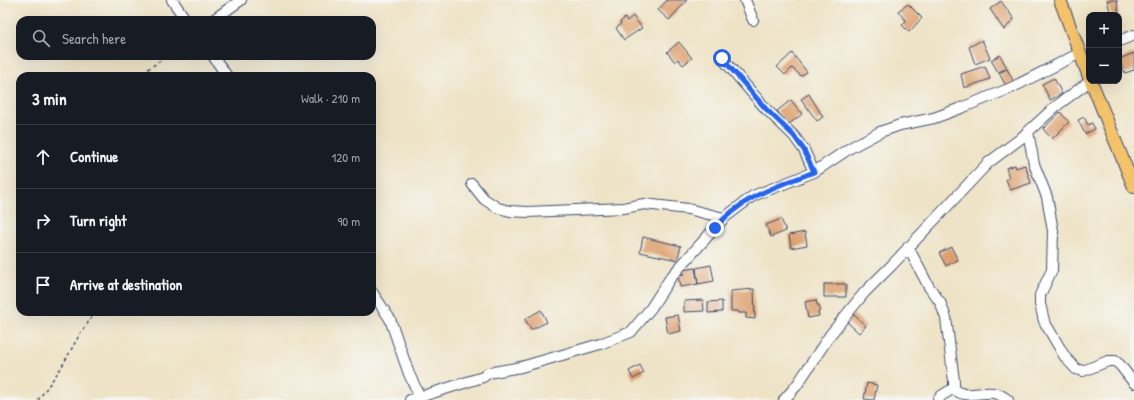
<!DOCTYPE html>
<html lang="en">
<head>
<meta charset="utf-8">
<style>
  body { margin:0; font-family:"Patrick Hand",sans-serif; background:#20242c; color:#f1f3f6 }
  .controls { position:absolute; right:12px; top:12px; display:grid; overflow:hidden; border-radius:8px; box-shadow:0 4px 16px #0002 }
  .controls button { width:36px; height:36px; display:grid; place-items:center; padding:0; border:0; border-bottom:1px solid #363941; background:#171b24; color:#f1f3f6; font:20px sans-serif }
  .stop { position:absolute; width:12px; height:12px; margin:-9px; border:3px solid #2563eb; border-radius:50%; background:#fff }
  .stop.end { background:#2563eb; border-color:#fff; box-shadow:0 1px 4px #0008 }
  .list { margin:0; padding:0; list-style:none }
  h2 { display:flex; justify-content:space-between; align-items:center; height:52px; margin:0; padding:0 16px; font-size:17px }
  h2 small { font-size:13px; font-weight:400; color:#9ea1a6 }
  .list li { display:grid; grid-template-columns:26px 1fr auto; gap:12px; align-items:center; box-sizing:border-box; height:64px; padding:0 16px; border-top:1px solid #363941 }
  .list b { display:block; font-size:15px; white-space:nowrap }
  .list em { font-size:13px; font-style:normal; color:#9ea1a6 }
  .icon { flex:none; width:22px; height:22px; fill:none; stroke:currentColor; stroke-width:2; stroke-linecap:round; stroke-linejoin:round }
  .map { position:relative; flex:none; width:1134px; height:400px; overflow:hidden }
  .search { position:absolute; background:#171b24; box-shadow:0 4px 16px #0002; left:16px; top:16px; width:360px; height:44px; display:flex; align-items:center; gap:10px; box-sizing:border-box; padding:0 14px; border-radius:12px; color:#9ea1a6; font-size:15px }
  .panel { position:absolute; background:#171b24; box-shadow:0 4px 16px #0002; left:16px; top:72px; width:360px; height:244px; border-radius:12px }
  .map>svg:first-child { display:block }
  .building { fill:#dd9e6c }
  .lines { fill:none; stroke-linecap:round; stroke-linejoin:round }
  .minor-casing { stroke:#3b4a6e; stroke-width:12 }
  .major-casing { stroke:#3b4a6e; stroke-width:14 }
  .path { stroke:#3b4a6e; stroke-width:1.5; stroke-dasharray:3 3; stroke-linecap:butt }
  .minor { stroke:#fff; stroke-width:10 }
  .major { stroke:#f3c26a; stroke-width:12 }
  .route { stroke:#2563eb; stroke-width:5 }
</style>
</head>
<body>
<div class="map">
<svg width="1134" height="400" viewBox="0 0 1134 400">
  <rect width="100%" height="100%" fill="#f6f6f2"/>
  <filter id="ink" filterUnits="userSpaceOnUse"><feTurbulence type="fractalNoise" baseFrequency=".025" numOctaves="2"/><feDisplacementMap in="SourceGraphic" scale="8" xChannelSelector="R" yChannelSelector="G"/><feConvolveMatrix kernelMatrix="1 2 1 2 8 2 1 2 1" color-interpolation-filters="sRGB"/></filter>
  <filter id="wash" filterUnits="userSpaceOnUse"><feTurbulence type="fractalNoise" baseFrequency=".012" numOctaves="4" result="noise"/><feDisplacementMap in="SourceGraphic" scale="16" xChannelSelector="R" yChannelSelector="G"/><feGaussianBlur stdDeviation="0.9" result="paint"/><feColorMatrix in="noise" values="0 0 0 0 0 0 0 0 0 0 0 0 0 0 0 0 0 1.4 0 .05"/><feComposite in="paint" operator="in"/></filter>
  <g filter="url(#wash)">
    <rect width="100%" height="100%" fill="#eee3c6"/>
    <g id="blocks">
      <!-- building -->
      <path class="building" d="M667,0H687L669,20L658,10Z
        M1107,0H1117L1119,15H1111Z
        M1001,1L1014,19L1004,30L990,9Z
        M908,4L922,18L909,32L902,25L906,21L898,11Z
        M633,16L642,28L624,40L616,28L621,24L620,22L625,18L627,21Z
        M982,40L990,58L975,64L969,47Z
        M679,42L692,58L683,65L678,59L675,62L667,52Z
        M792,53L807,72L801,76L792,68L785,75L777,67Z
        M1134,53V70L1125,73L1119,59Z
        M1000,55L1007,68L998,72L991,60Z
        M985,66L990,79L964,88L961,74Z
        M1007,69L1014,82L1006,86L999,73Z
        M1054,78L1062,94L1050,100L1042,84Z
        M809,94L823,117L817,121L801,99Z
        M791,100L802,114L788,125L777,111Z
        M1060,112L1069,122L1052,139L1043,129Z
        M1084,117L1088,125L1092,123L1095,129L1085,134L1078,120Z
        M1015,165L1016,168L1025,165L1031,183L1010,190L1006,179L1009,178L1006,168Z
        M781,219L786,231L771,237L766,225Z
        M805,232L807,245L791,248L789,235Z
        M643,237L681,246L677,260L640,252Z
        M951,247L958,260L946,266L939,253Z
        M711,265L714,281L698,284L696,268Z
        M695,268L698,284L680,287L678,275L684,274L683,270Z
        M824,284H846V297H824Z
        M754,289L755,319L746,318V313H739L738,311H731V291Z
        M703,300L704,311L684,312V301Z
        M816,300L817,305H819L820,311H818L819,316L808,318L805,302Z
        M722,301V312L708,313V302Z
        M541,310L547,322L531,330L525,319Z
        M853,314L866,326L859,333L846,321Z
        M678,315L681,331L668,334L665,317Z
        M640,365L644,373L633,379L629,371Z
        M867,383L877,385L874,400L864,399Z"/>
    </g>
  </g>
  <g filter="url(#ink)">
    <use href="#blocks" fill-opacity="0" stroke="#3b4a6e" stroke-width="1"/>
    <g class="lines">
      <!-- minor casing -->
      <g class="minor-casing">
        <path id="minor" d="M172,0L186,20
          M745,0L753,20
          M213,20L241,0
          M1119,41L1134,35
          M213,56L227,76
          M722,58L766,109L794,136L804,150L814,172
          M1028,132L1034,164L1047,197L1053,231L1052,270L1040,295V304L1044,321L1065,357L1076,369L1083,371L1108,361H1115L1120,365L1134,383
          M472,184L484,199L498,208L510,211L527,212L624,208L644,204L688,209L724,218
          M908,247L929,287L940,302L946,318L954,381V388L941,396L938,400
          M372,292L390,319L409,374L420,397
          M954,388C963,400 980,391 994,393C999,394 1004,397 1008,400
          M410,400L483,377L488,373L521,367L600,344L631,332L651,308L671,277L724,218L753,196L814,172L850,148L880,132L900,125L934,118L961,108L1011,88L1080,53
          M784,400L797,385L830,335L864,293L892,265L988,163L1020,139L1055,107L1090,81"/>
      </g>
      <!-- major casing -->
      <g class="major-casing">
        <path id="major" d="M1060,0L1089,77
          M1091,81L1134,187"/>
      </g>
      <!-- path -->
      <path class="path" d="M138,76L167,56
        M38,400L61,368L81,332L96,312"/>
      <!-- minor -->
      <use href="#minor" class="minor"/>
      <!-- major -->
      <use href="#major" class="major"/>
    </g>
  </g>
  <g class="lines" filter="url(#ink)">
    <!-- route -->
    <path class="route" d="M715,228C743,196 775,187 814,172L804,150L794,136L766,109L722,58"/>
  </g>
</svg>
<div class="controls">
<button>+</button>
<button>−</button>
</div>
<div class="stop" style="left:722px;top:58px"></div>
<div class="stop end" style="left:715px;top:228px"></div>
<div class="search"><svg class="icon" aria-label="search" viewBox="0 0 24 24"><circle cx="10" cy="10" r="6"/><path d="M15 15l6 6"/></svg>Search here</div>
<section class="panel">
<h2>3 min<small>Walk · 210 m</small></h2>
<ul class="list">
<li><svg class="icon" aria-label="ahead" viewBox="0 0 24 24"><path d="M12 20V5M6 11l6-6 6 6"/></svg><div><b>Continue</b></div><em>120 m</em></li>
<li><svg class="icon" aria-label="right" viewBox="0 0 24 24"><path d="M7 20v-9h11M14 6l5 5-5 5"/></svg><div><b>Turn right</b></div><em>90 m</em></li>
<li><svg class="icon" aria-label="arrive" viewBox="0 0 24 24"><path d="M6 21V4h12l-3 4 3 4H6"/></svg><div><b>Arrive at destination</b></div></li>
</ul>
</section>
</div>
</body>
</html>
